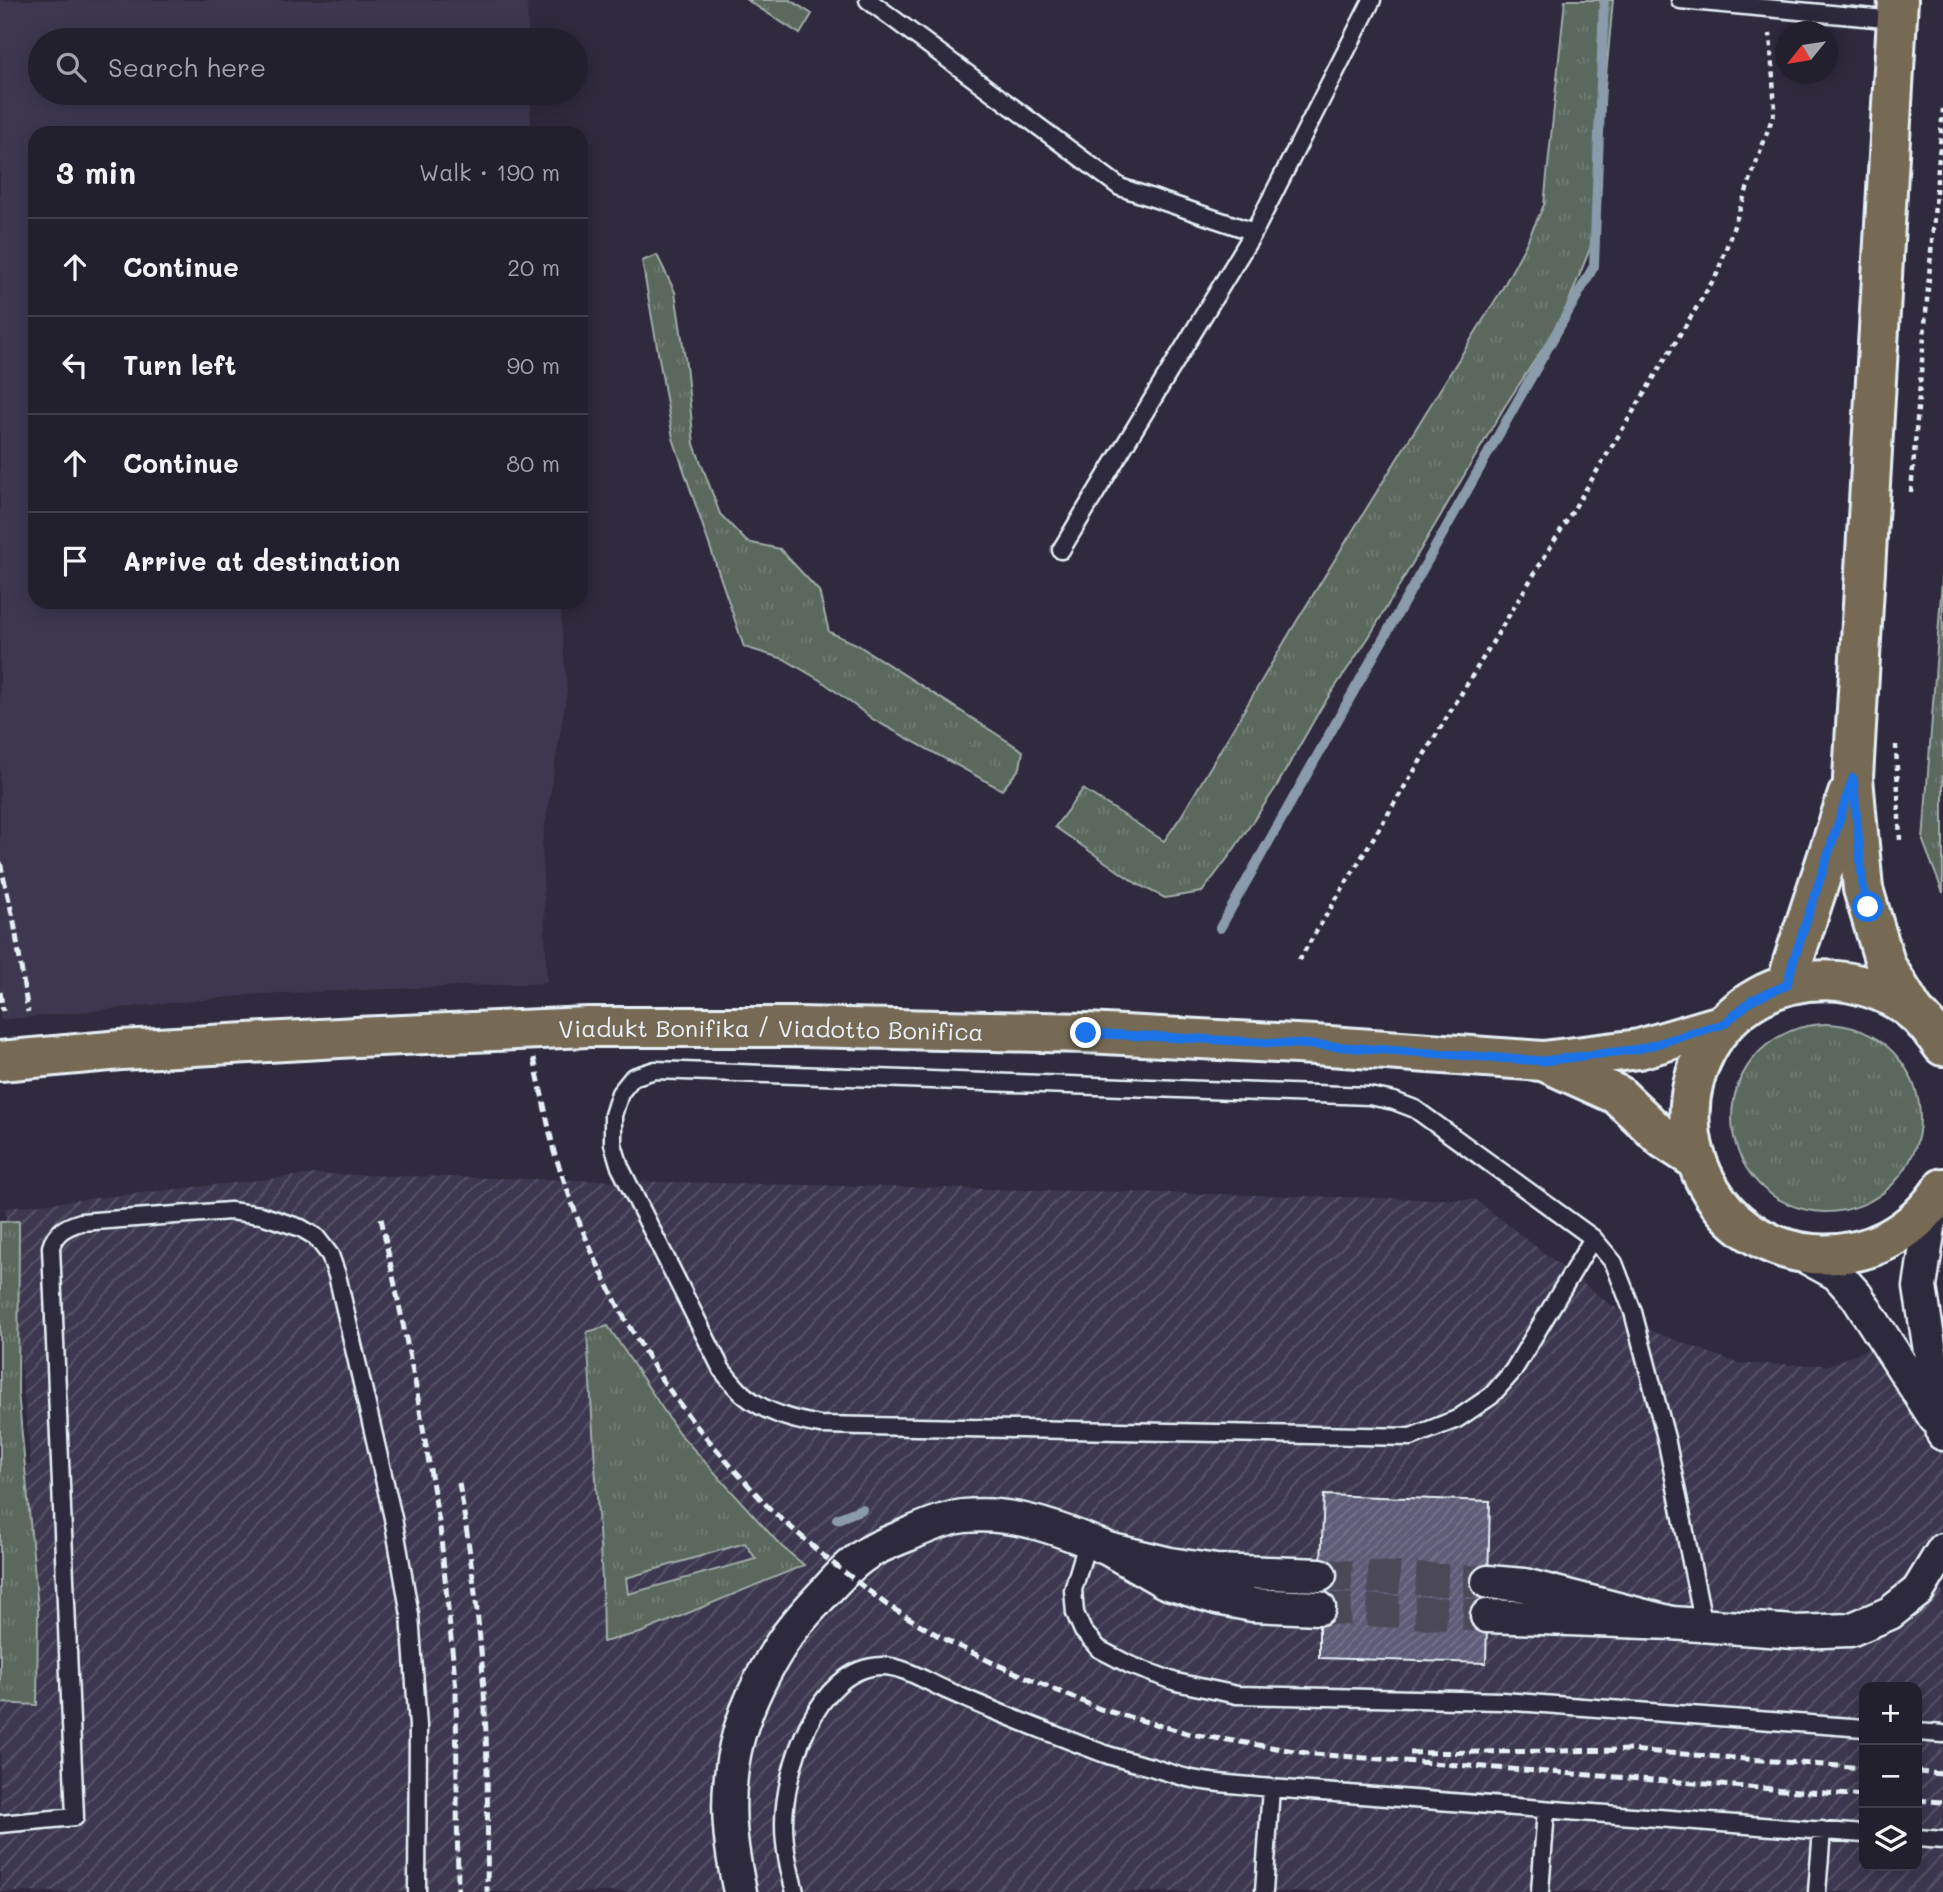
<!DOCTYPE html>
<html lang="en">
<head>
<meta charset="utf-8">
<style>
  body { margin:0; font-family:Mali,sans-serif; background:#2f2d3a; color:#f1f3f6 }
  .controls { position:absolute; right:21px; bottom:21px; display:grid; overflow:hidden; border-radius:14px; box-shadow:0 4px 18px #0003 }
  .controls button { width:63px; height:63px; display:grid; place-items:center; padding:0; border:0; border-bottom:2px solid #403e4a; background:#23202e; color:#f1f3f6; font:35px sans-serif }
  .compass { position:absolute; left:1775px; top:21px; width:63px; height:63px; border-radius:50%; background:#23202e; box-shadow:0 4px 18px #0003; rotate:240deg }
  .stop { position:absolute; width:21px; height:21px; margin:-16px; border:5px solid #1a73e8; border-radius:50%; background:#fff }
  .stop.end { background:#1a73e8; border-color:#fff; box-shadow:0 2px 7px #0008 }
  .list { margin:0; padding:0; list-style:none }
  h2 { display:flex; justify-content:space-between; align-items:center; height:91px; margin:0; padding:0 28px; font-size:30px }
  h2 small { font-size:23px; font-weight:400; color:#a3a3aa }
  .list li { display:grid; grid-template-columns:46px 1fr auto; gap:21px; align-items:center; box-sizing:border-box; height:98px; padding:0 28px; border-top:2px solid #403e4a }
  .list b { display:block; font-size:26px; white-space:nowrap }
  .list em { font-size:23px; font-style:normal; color:#a3a3aa }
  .icon { flex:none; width:38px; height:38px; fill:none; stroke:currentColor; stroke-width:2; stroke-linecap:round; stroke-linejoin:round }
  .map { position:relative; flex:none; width:1943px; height:1892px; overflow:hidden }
  .search { position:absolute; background:#23202e; box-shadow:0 4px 18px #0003; left:28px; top:28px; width:560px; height:77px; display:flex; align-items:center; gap:18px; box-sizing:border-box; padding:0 24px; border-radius:38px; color:#a3a3aa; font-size:26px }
  .panel { position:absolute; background:#23202e; box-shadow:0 4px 18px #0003; left:28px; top:126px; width:560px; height:483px; border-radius:21px }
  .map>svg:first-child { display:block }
  .built { fill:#3d394f }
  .industrial { fill:url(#industrial-furrows); fill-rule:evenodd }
  .grass { fill:url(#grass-tufts); stroke:#a1acaa; stroke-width:2; fill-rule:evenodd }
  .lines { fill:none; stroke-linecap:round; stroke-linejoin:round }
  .stream { stroke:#8a9bab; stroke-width:10 }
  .building { fill:url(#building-hatch); stroke:#e8f1f8; stroke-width:2 }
  .street-tunnel { stroke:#4b4859; stroke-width:32; stroke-dasharray:32 16; stroke-linecap:butt }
  .lane-casing { stroke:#e8f1f8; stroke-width:21 }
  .street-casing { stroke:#e8f1f8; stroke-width:37 }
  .primary-casing { stroke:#e8f1f8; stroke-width:44 }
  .path { stroke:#e8f1f8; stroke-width:4.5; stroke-dasharray:5 5; stroke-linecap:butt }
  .lane { stroke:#2f2a3d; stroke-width:16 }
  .street { stroke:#2f2a3d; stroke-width:32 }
  .primary { stroke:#766a55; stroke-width:38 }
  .rail { stroke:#e8f1f8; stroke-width:5; stroke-dasharray:10 5; stroke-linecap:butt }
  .route { stroke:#1a73e8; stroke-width:9 }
  .labels { text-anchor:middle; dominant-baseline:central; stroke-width:6; stroke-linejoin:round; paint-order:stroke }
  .street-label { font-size:24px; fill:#e8f1f8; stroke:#2f2a3d }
</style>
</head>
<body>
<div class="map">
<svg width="1943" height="1892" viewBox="0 0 1943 1892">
  <defs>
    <pattern id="industrial-furrows" width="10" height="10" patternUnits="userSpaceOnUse" patternTransform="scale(1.75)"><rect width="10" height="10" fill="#3d394f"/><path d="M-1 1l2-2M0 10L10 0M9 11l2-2" fill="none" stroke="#595669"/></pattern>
    <pattern id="grass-tufts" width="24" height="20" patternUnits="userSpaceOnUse" patternTransform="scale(1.75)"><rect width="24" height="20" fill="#5a675d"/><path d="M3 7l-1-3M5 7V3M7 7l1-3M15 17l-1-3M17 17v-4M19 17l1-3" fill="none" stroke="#727d75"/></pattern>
    <pattern id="building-hatch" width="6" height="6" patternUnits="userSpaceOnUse" patternTransform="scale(1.75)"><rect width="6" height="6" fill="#5e5b78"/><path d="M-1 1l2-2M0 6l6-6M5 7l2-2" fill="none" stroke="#75738c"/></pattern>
  </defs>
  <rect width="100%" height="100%" fill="#2f2a3d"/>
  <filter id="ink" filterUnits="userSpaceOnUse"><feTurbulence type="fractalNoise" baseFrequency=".0143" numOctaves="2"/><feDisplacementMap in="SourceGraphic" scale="14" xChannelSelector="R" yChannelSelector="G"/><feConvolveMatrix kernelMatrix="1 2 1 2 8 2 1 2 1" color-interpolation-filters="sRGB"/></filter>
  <g filter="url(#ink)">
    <!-- built -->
    <path class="built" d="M0,0H527L528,40H40V93H530L531,133H35V602H560L567,691L542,845L547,983L261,994L0,1020Z"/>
    <!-- industrial -->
    <path class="industrial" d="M315,1174L1476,1200L1607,1302L1654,1332L1740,1364L1822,1365L1826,1366L1943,1318V1892H0V1463L31,1465L5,1208ZM1864,1687H1917V1866H1864Z"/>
    <!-- grass -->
    <path class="grass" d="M747,0H790L812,14L800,34Z
      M1565,0H1613L1597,173L1598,209L1591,246L1562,319L1505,406L1369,637L1321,708L1275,789L1230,855L1202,892L1165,898L1137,884L1055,827L1083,789L1164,841L1182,815L1295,624L1501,291L1524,248L1544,205Z
      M657,255L675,292L686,365L694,444L720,514L747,542L780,549L819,591L829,632L856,644L1023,751L1020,768L1002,790L874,720L823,682L784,659L744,647L673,438L642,261Z
      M1943,567V893L1923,841Z
      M1732 1118a94 94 0 1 1 188 0a94 94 0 1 1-188 0Z
      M19,1221L18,1391L38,1609L37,1705L0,1703V1222Z
      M608,1326L678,1432L781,1546L804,1565L640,1633L603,1642L602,1580L587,1332ZM745,1543L756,1559L628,1594L626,1578Z"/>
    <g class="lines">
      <!-- stream -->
      <path class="stream" d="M1220,928L1594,266L1604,0
        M837,1519L862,1509"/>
    </g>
    <!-- building -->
    <path class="building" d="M1324,1495L1490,1501L1486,1663L1319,1658V1608Z"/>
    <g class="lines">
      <!-- street-tunnel -->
      <path class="street-tunnel" d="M1320,1575L1488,1582
        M1319,1608L1487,1616"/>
      <!-- lane casing -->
      <g class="lane-casing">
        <path id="lane" d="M868,0L1120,187L1254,232L1372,0
          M1680,0L1896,20
          M1061,550L1254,232
          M1593,1238L1513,1371L1491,1396L1457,1419L1411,1437L820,1425C793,1420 766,1413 744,1395C736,1388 729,1379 722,1370L620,1167L613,1144V1115L620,1093L633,1077L655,1070L1369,1096L1394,1101L1415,1109L1593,1238L1614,1263L1633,1312L1666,1438L1704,1626
          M1088,1540L1073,1590L1075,1613L1083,1631L1099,1649L1130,1665L1176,1682L1237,1695L1502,1701L1864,1728
          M1917,1732L1943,1734
          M0,1824L75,1817L51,1247C55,1232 67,1226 81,1222L230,1211L261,1215L301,1228L316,1237L330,1255L337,1275L393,1518L410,1615L418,1726L417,1892
          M1917,1838L1943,1840
          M795,1892C789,1869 784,1848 784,1824C784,1771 816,1667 882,1666C904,1666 927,1682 946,1690C998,1713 1052,1734 1105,1754C1120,1759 1136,1763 1151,1767C1164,1771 1178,1776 1192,1779C1218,1784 1245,1785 1271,1788L1864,1834
          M1264,1892L1271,1788
          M1540,1892L1546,1810
          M1817,1892L1822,1830"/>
      </g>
      <!-- street casing -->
      <g class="street-casing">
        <path id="street" d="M1932,1206L1920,1287L1943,1434
          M1799,1253L1837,1274L1856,1295L1935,1418
          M1319,1608L1253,1605L1217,1598L1165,1582L1108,1549L1170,1564L1216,1571L1320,1575
          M1487,1616L1672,1623L1524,1585L1488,1582
          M1672,1623L1795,1632L1850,1630L1890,1613L1918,1591L1943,1550
          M740,1892C732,1854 726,1815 731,1776C735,1730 757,1682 782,1643C793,1626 809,1609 823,1594C836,1580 849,1565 866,1554C880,1545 898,1539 914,1532C930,1525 947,1518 964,1516C1016,1511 1062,1530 1108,1549"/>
      </g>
      <!-- primary casing -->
      <g class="primary-casing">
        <g id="primary">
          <path d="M1898,0L1853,778L1863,889L1886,966L1914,1012"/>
          <path d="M1787,985L1793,962L1848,794"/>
          <path d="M1943,1046C1935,1035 1926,1023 1916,1014C1895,995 1866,984 1838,981C1717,970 1647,1104 1718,1201C1739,1231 1776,1251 1813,1254C1868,1258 1913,1234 1943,1188"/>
          <path id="s1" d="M0,1061L121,1050L357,1037L588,1027H799L1086,1033L1315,1045L1543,1061L1639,1049L1724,1024"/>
          <path d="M1543,1061L1618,1095L1664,1139L1695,1159"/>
        </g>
      </g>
      <!-- path -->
      <path class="path" d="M1911,492L1943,109
        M1896,745L1900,841
        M1299,960L1717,274L1775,110L1770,34"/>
      <!-- lane -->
      <use href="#lane" class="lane"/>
      <!-- street -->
      <use href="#street" class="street"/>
      <!-- primary -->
      <use href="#primary" class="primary"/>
      <!-- rail -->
      <path class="rail" d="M0,862L14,922L28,1012
        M0,992L3,1011
        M534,1058L554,1152L577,1217L596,1261L622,1314L660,1377L693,1422L730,1465L770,1509L825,1557L887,1605L944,1639L991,1662L1100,1709L1191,1734L1313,1754L1864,1796
        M381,1218L416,1387L440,1528L456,1689L458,1892
        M459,1483C469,1542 477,1602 482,1663C488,1739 488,1816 487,1892
        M1410,1753L1630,1750L1864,1768
        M1917,1772L1943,1774
        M1917,1800L1943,1802"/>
    </g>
  </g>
  <g class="lines" filter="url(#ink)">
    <!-- route -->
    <path class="route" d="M1086,1033L1315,1045L1543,1061L1639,1049L1724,1024L1752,1000L1787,985L1793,962L1853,778L1863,889L1868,907"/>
  </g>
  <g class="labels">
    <!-- street labels -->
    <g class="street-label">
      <text stroke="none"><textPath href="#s1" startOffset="772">Viadukt Bonifika / Viadotto Bonifica</textPath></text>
    </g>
  </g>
</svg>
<div class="controls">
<button>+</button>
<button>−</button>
<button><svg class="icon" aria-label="layers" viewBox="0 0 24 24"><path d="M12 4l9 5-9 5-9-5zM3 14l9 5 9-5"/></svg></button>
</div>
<svg class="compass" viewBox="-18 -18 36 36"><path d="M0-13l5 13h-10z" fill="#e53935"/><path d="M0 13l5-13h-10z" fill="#a3a3aa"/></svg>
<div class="stop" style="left:1868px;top:907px"></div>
<div class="stop end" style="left:1086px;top:1033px"></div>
<div class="search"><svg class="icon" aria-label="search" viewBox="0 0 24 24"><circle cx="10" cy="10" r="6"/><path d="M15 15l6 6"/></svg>Search here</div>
<section class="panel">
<h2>3 min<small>Walk · 190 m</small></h2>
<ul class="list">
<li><svg class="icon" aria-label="ahead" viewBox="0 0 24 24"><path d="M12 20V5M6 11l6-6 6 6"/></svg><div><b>Continue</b></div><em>20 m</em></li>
<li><svg class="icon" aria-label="left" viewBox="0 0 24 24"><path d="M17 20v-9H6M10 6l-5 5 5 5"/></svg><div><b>Turn left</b></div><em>90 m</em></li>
<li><svg class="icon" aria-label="ahead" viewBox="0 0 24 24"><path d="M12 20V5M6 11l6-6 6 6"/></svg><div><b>Continue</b></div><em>80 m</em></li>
<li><svg class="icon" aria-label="arrive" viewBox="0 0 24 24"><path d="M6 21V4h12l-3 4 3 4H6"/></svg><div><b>Arrive at destination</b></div></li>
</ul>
</section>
</div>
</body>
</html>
